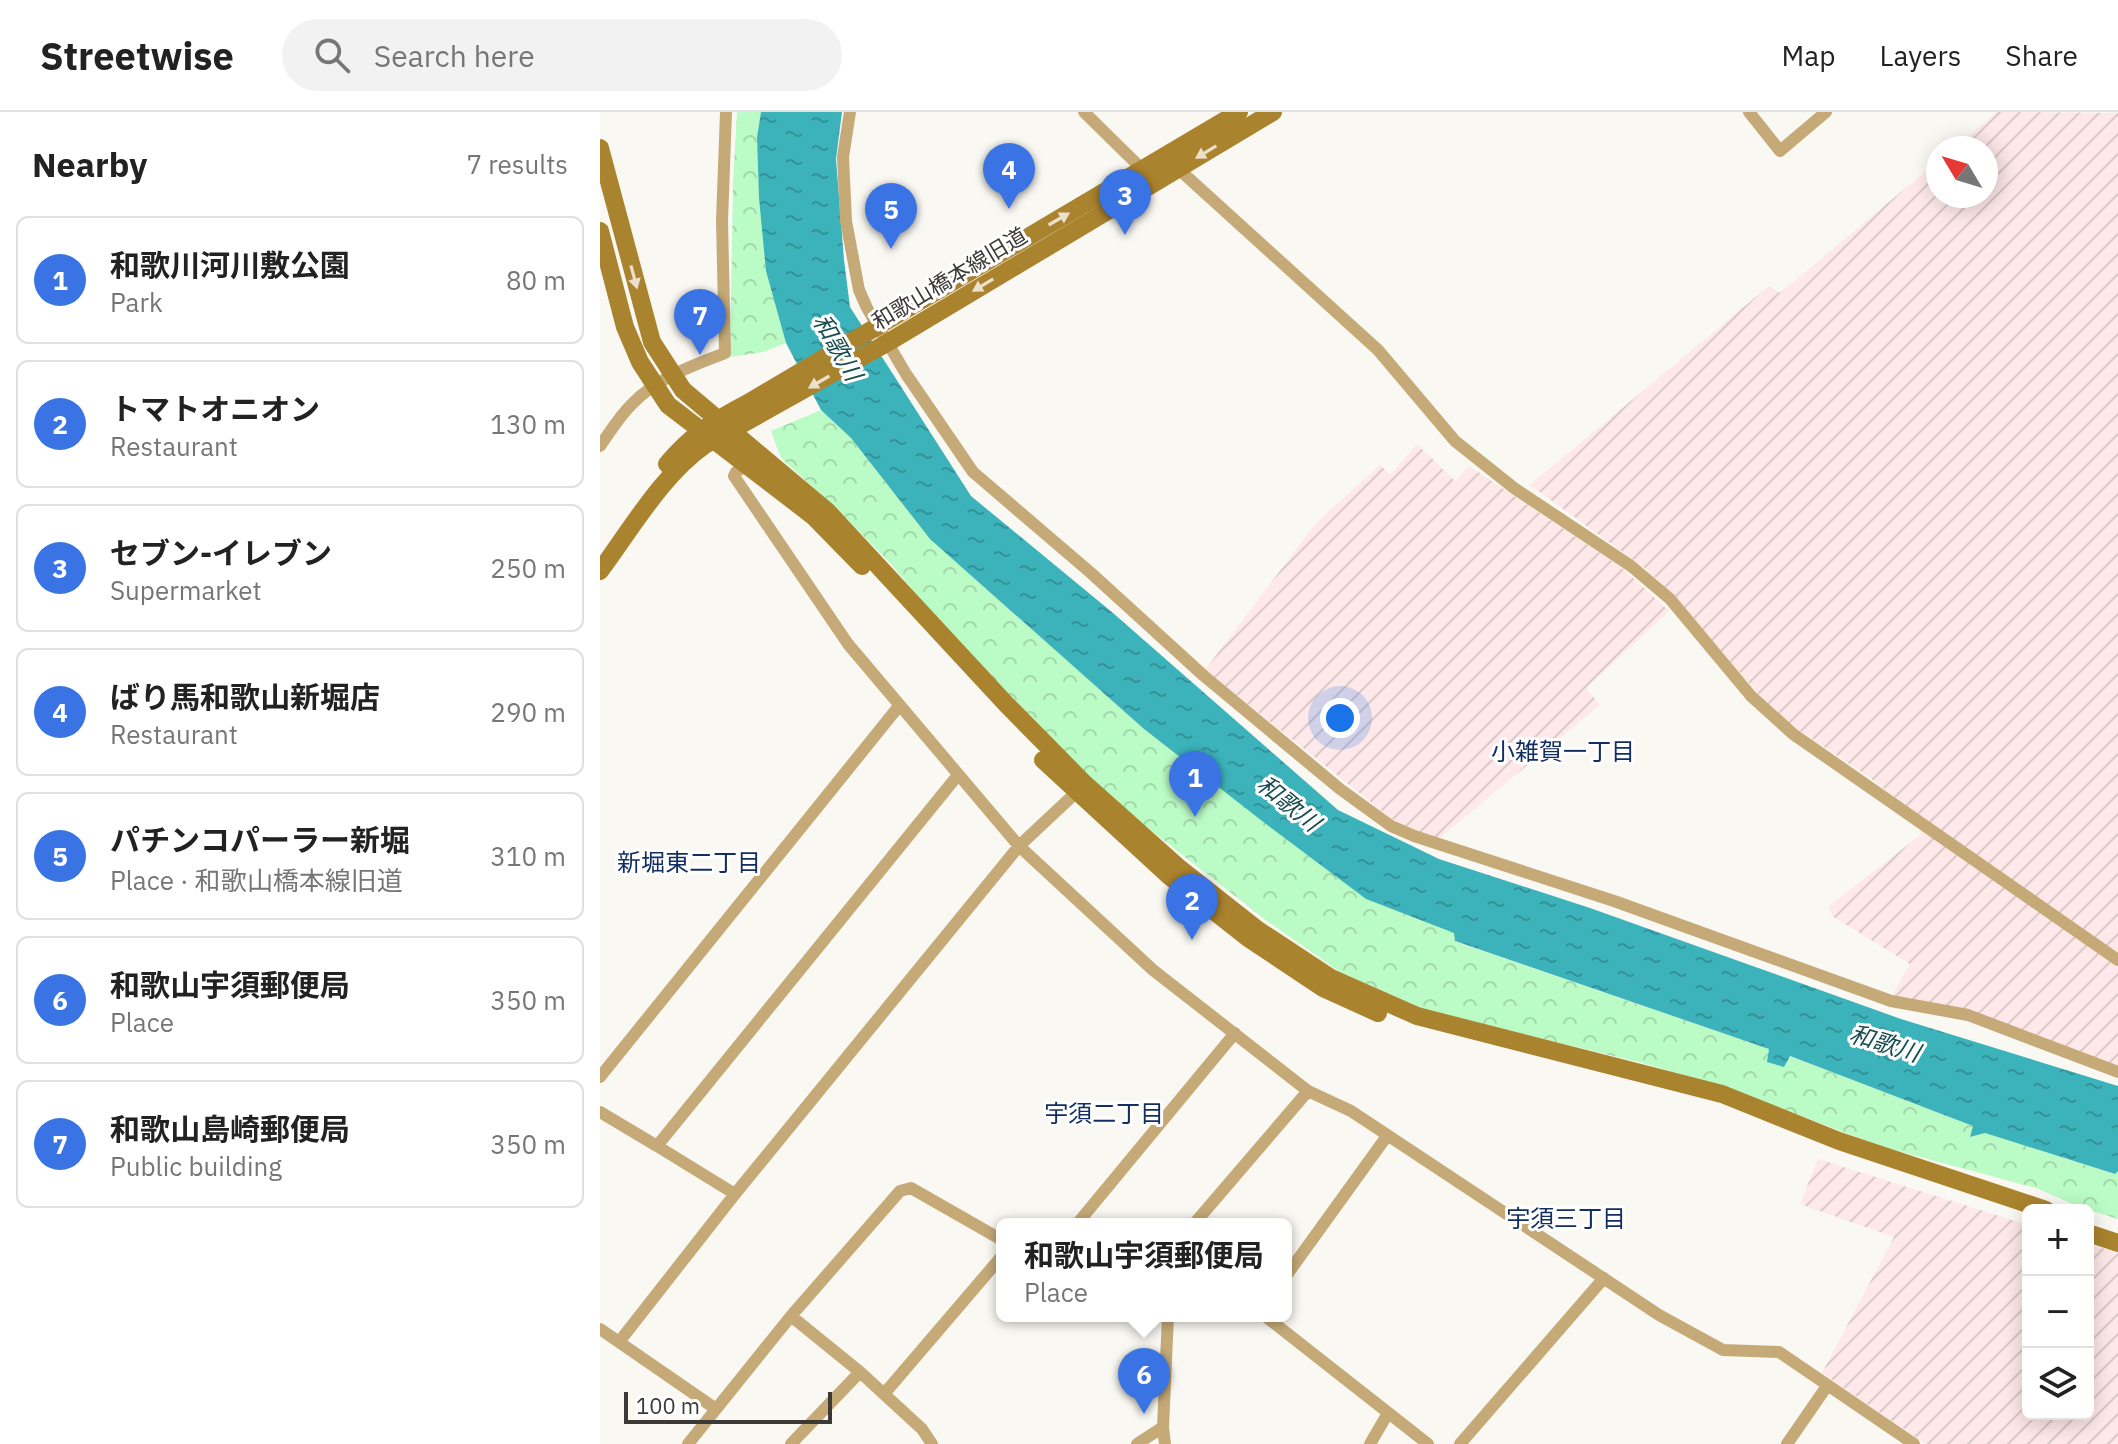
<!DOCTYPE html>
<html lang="en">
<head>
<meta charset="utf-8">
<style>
  body { margin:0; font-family:"IBM Plex Sans","Noto Sans JP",sans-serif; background:#f2f2f2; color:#222 }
  .controls { position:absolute; right:24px; bottom:24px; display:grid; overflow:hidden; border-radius:12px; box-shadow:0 4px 20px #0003 }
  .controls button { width:72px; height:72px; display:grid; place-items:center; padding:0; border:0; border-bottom:2px solid #e0e0e0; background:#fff; color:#222; font:40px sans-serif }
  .compass { position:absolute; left:1326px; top:24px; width:72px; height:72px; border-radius:50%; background:#fff; box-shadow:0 4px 20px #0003; rotate:308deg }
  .scale { position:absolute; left:24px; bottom:20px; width:208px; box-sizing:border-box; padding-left:8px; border:4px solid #3b3a37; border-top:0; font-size:22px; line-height:28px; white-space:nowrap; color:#3b3a37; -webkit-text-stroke:6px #fff; paint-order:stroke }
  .you { position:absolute; left:740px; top:606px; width:28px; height:28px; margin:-20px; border:6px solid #fff; border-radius:50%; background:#1a73e8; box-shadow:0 0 0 12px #1a73e833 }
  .badge { display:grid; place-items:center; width:52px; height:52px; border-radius:50%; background:#3a73e3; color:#fff; font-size:26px; font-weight:700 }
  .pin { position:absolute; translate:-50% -66px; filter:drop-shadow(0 2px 4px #0008) }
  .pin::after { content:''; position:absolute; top:42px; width:28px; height:24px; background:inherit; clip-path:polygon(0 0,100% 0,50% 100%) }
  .popup { position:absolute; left:396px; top:1106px; width:296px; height:104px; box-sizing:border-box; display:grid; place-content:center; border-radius:12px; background:#fff; filter:drop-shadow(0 2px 6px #0005); font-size:26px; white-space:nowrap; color:#767676 }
  .popup b { font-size:30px; color:#222 }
  .popup::after { content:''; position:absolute; left:50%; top:100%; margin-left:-16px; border:16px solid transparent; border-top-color:#fff }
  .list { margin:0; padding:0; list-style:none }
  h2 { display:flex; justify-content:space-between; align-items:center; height:104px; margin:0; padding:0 32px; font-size:34px }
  h2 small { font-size:26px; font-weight:400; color:#767676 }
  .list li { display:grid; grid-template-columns:52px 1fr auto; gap:24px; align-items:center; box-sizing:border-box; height:128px; margin:0 16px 16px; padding:0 16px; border:2px solid #e0e0e0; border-radius:12px }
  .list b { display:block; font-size:30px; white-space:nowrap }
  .list p { margin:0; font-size:26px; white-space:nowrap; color:#767676 }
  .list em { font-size:26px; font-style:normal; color:#767676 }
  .icon { flex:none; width:44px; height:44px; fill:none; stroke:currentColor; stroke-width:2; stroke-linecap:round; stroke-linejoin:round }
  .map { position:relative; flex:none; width:1518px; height:1332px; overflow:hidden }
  header { display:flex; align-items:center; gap:48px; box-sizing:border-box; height:112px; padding:0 40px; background:#fff; border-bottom:2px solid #e0e0e0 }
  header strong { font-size:38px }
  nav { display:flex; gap:44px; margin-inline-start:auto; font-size:28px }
  .search { width:560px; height:72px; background:#f2f2f2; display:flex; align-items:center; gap:20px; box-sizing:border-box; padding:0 28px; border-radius:44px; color:#767676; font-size:30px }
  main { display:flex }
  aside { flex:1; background:#fff }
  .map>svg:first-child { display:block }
  .industrial { fill:url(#industrial-furrows) }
  .forest { fill:url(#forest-crowns) }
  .water { fill:url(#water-ripples) }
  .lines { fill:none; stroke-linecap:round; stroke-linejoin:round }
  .street { stroke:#c5aa78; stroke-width:12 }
  .secondary { stroke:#aa832e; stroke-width:18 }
  .oneway { fill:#eae0cb }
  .labels { text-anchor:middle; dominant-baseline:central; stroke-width:6; stroke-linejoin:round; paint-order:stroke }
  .street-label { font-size:22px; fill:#3b3a37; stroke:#fff }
  .water-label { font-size:24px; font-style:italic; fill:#194c4f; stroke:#fff }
  .neighbourhood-label { font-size:24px; fill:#132e63; stroke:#fff }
</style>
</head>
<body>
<header>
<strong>Streetwise</strong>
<div class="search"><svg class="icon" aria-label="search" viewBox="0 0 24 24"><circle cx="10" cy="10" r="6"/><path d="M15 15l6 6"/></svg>Search here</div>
<nav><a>Map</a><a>Layers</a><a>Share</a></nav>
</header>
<main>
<aside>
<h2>Nearby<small>7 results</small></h2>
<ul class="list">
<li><span class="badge">1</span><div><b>和歌川河川敷公園</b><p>Park</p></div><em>80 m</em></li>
<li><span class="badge">2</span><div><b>トマトオニオン</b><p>Restaurant</p></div><em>130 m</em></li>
<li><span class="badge">3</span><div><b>セブン-イレブン</b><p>Supermarket</p></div><em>250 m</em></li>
<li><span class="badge">4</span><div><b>ばり馬和歌山新堀店</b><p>Restaurant</p></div><em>290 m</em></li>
<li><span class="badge">5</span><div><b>パチンコパーラー新堀</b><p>Place · 和歌山橋本線旧道</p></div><em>310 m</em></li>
<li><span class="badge">6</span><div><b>和歌山宇須郵便局</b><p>Place</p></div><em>350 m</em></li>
<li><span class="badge">7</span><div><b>和歌山島崎郵便局</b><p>Public building</p></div><em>350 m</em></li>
</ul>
</aside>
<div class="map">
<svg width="1518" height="1332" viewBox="0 0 1518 1332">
  <defs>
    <pattern id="industrial-furrows" width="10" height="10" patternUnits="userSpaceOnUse" patternTransform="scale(2)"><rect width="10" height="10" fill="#fee8e9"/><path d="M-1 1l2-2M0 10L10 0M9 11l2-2" fill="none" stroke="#dbc8c8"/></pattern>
    <pattern id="forest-crowns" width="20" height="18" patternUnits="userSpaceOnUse" patternTransform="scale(2)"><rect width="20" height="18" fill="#bbfbc5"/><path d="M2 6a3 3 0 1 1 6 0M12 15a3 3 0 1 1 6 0" fill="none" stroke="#a2d8aa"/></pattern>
    <pattern id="water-ripples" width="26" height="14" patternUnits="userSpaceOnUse" patternTransform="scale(2)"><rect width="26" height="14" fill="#3cb3bb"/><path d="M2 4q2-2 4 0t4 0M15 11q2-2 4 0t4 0" fill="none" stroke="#349399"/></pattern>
  </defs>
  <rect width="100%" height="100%" fill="#faf8f2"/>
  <!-- industrial -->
  <path class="industrial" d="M1397,0L1518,1V955L1291,886L1310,852L1232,804L1229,794L1318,725L1327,711L1269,665L1190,612L1171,596L1060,470L1042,454L930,373L1169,174L1180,181L1338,49V84H1386V36H1354Z
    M817,332L855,369L869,354L1021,455L1069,499L986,576L1000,593L838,727L801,714L605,558L716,411L780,353L790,363Z
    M1218,1047L1428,1113V1302H1488V1132L1518,1141V1332H1326L1222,1261L1294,1125L1200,1092Z"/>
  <!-- forest -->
  <path class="forest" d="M137,0H161L157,25L166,157L186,231L163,240L130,245L133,73Z
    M221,298L251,326L330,427L544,617L766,787L854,821L856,830L1169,937L1168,950L1189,944L1373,1014L1370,1025L1385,1021L1514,1062L1518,1059V1107L1480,1095L1436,1076L1294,1038L1256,1025L1129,976L1042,951L825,898L740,860L667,809L525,698L456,634L328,496L290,451L246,406L181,346L171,319Z"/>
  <!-- water -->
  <path class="water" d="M161,0H242L236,47L244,148L250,195L371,384L513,501L738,698L839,747L990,796L1301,907L1518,974V1059L1515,1062L1385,1021L1370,1025L1373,1014L1190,944L1184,955L1167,950L1169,937L855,829L854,821L766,787L666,712L544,617L330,427L251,326L221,298L186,231L166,159L159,86L157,25Z"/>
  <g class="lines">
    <!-- street -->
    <path class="street" d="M250,0L243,45L246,109L259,178L267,196L306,262L373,360L491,461L604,564L740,677L791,714L814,724L1014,789L1291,889L1368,903L1518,960
      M484,0L547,62
      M1149,0L1180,39L1226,0
      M573,52L778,238L855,329L914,376L1031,454L1070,487L1151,584L1193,622L1518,848
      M0,334C10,320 19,305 31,293C55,267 93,253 125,241L122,109L126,0
      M147,353L136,360L134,364L248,532L419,734L553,858L708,979L751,999L1059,1203L1123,1238L1179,1240L1314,1332
      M0,965L299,594
      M0,1000L57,1034
      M135,1082L57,1034L358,663
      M477,1112L635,921
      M594,1112L708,979
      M686,1164L787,1024
      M191,1204L260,1260L322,1317L332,1332
      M665,1204L828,1332
      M0,1217L116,1297
      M19,1230L135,1082L419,734L483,674
      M284,1282L402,1144
      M88,1332L191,1204L300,1079L311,1076L402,1128
      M191,1332L260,1260
      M537,1332L563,1315
      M565,1332L563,1315L568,1204
      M770,1332L788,1301
      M860,1332L1004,1166
      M1187,1332L1227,1274"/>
    <!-- secondary -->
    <path class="secondary" d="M0,36L52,230L83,278L228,400L406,592L485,672L578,755L658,818L731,866L817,904L1122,982L1239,1029L1446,1098
      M0,119L25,215L40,250L68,293L213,404L262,454
      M67,352C92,322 114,309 148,291L639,0
      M0,459C32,416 61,364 105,333L287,231L673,0
      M443,648L569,764L648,826L723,876L778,901
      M1488,1121L1518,1131"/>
  </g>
  <!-- one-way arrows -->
  <defs><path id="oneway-solid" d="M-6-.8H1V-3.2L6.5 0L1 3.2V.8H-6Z" transform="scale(2)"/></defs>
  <g class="oneway">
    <use href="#oneway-solid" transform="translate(606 40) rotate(149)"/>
    <use href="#oneway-solid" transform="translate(459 107) rotate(-30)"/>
    <use href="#oneway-solid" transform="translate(34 165) rotate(75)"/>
    <use href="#oneway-solid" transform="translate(383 173) rotate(149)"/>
    <use href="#oneway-solid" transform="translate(219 270) rotate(150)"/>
  </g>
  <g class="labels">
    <!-- street labels -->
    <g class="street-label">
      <text transform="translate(349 166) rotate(-31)">和歌山橋本線旧道</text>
    </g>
    <!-- water labels -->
    <g class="water-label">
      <text transform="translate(238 235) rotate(60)">和歌川</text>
      <text transform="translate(689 691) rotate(39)">和歌川</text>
      <text transform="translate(1285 931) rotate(17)">和歌川</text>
    </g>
    <!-- neighbourhood labels -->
    <g class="neighbourhood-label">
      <text x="963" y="639">小雑賀一丁目</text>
      <text x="89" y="750">新堀東二丁目</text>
      <text x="504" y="1001">宇須二丁目</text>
      <text x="966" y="1106">宇須三丁目</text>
    </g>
  </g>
</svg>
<div class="controls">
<button>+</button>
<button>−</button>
<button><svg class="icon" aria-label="layers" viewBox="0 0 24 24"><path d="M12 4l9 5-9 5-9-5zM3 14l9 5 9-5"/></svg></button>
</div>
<svg class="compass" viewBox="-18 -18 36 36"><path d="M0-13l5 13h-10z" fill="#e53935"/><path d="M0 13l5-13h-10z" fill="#767676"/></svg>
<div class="scale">100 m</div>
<div class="you"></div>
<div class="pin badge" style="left:595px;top:705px">1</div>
<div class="pin badge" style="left:592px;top:828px">2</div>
<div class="pin badge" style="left:525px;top:123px">3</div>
<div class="pin badge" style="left:409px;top:97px">4</div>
<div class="pin badge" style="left:291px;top:137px">5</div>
<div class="pin badge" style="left:544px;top:1302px">6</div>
<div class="popup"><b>和歌山宇須郵便局</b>Place</div>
<div class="pin badge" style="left:100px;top:243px">7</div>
</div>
</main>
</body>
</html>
